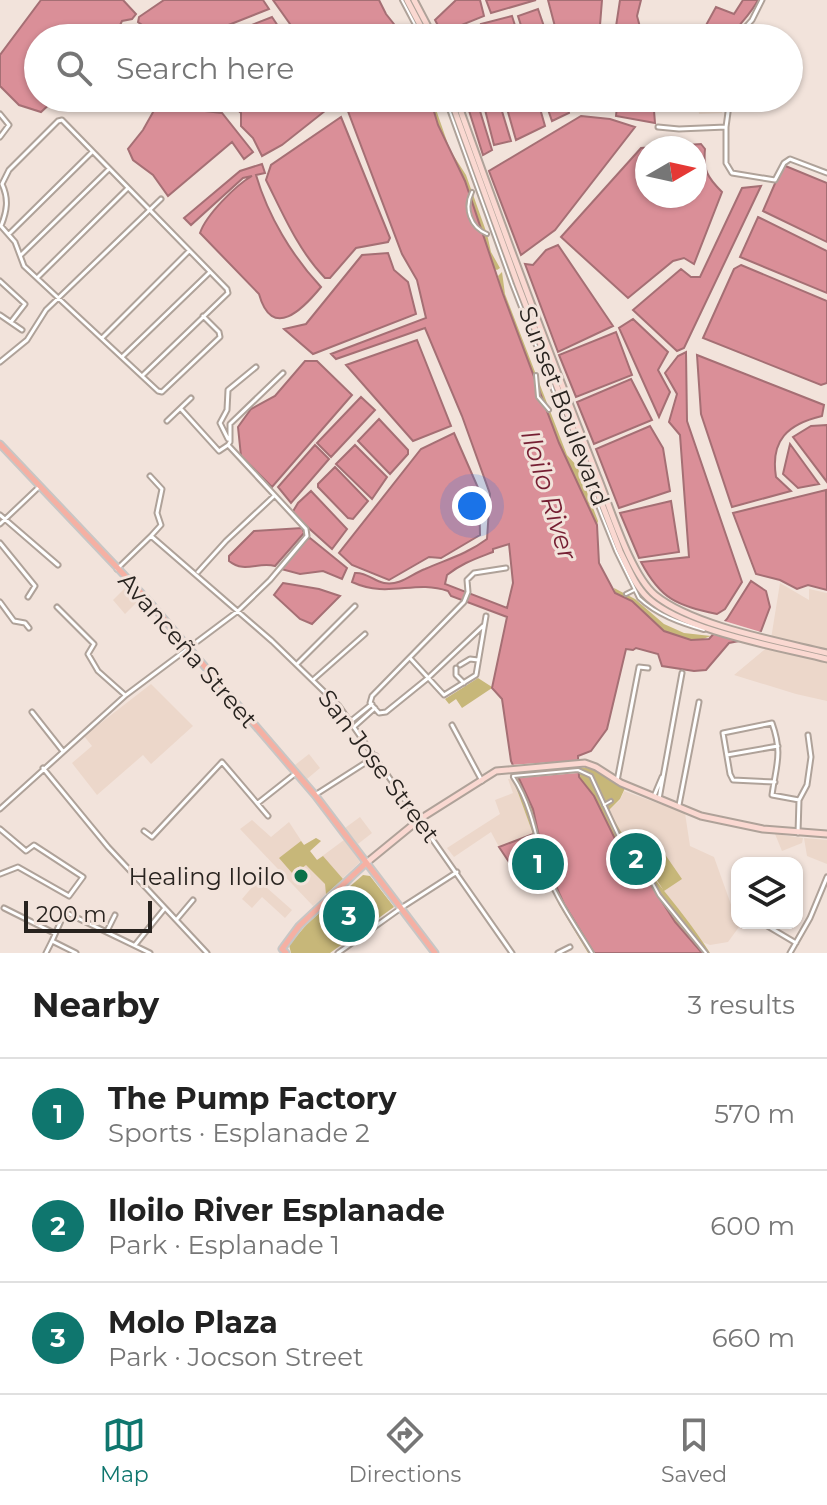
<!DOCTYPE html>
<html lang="en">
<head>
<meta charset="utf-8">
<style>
  body { margin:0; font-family:Montserrat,sans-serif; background:#f6f6f6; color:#222 }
  .controls { position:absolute; right:24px; bottom:24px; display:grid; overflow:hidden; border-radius:16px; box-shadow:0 2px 6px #0004 }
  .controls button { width:72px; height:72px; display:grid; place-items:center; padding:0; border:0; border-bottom:2px solid #e0e0e0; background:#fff; color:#222; font:40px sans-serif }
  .compass { position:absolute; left:635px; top:136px; width:72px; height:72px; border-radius:50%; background:#fff; box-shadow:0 2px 6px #0004; rotate:81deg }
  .scale { position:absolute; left:24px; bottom:20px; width:128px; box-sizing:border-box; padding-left:8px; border:4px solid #28231f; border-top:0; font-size:22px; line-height:28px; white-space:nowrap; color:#28231f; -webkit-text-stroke:6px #f2e3db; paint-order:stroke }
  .you { position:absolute; left:472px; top:506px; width:28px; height:28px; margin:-20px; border:6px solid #fff; border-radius:50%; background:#1a73e8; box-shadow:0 0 0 12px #1a73e833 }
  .badge { display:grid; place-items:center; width:52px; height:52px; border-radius:50%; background:#0f766e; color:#fff; font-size:26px; font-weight:700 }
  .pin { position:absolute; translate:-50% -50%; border:4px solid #fff; box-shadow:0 2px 8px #0006 }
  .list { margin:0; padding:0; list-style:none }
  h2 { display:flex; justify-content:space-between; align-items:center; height:104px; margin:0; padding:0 32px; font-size:34px }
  h2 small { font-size:26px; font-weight:400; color:#767676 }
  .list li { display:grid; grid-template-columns:52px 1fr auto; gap:24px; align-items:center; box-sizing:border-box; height:112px; padding:0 32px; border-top:2px solid #e0e0e0 }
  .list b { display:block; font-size:30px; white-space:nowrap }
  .list p { margin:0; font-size:26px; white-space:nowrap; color:#767676 }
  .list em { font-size:26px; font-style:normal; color:#767676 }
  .icon { flex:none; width:44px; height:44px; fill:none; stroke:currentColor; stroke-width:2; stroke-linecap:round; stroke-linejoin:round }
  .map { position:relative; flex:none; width:827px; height:953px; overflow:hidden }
  .search { position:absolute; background:#fff; box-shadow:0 2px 6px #0004; left:24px; right:24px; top:24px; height:88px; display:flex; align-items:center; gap:20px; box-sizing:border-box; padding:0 28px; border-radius:44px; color:#767676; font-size:30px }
  .sheet { height:440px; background:#fff }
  nav { display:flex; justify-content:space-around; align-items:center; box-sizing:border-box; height:112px; border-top:2px solid #e0e0e0; background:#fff; font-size:22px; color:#767676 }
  nav a { display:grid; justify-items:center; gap:4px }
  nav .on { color:#0f766e }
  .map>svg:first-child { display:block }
  .built { fill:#ecd7ca }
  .green { fill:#c7b779 }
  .water { fill:#da8f98; stroke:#a56f74; stroke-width:2; fill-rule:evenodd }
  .pier { fill:#f2e3db }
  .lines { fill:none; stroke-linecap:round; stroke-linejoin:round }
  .pedestrian-casing { stroke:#afa299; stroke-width:6 }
  .minor-casing { stroke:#afa299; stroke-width:7 }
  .secondary-casing { stroke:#afa299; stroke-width:9 }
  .primary-casing { stroke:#c7c6c5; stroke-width:9 }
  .pedestrian { stroke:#fff; stroke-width:2 }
  .minor { stroke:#fff; stroke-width:3 }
  .secondary { stroke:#fad8d1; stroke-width:5 }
  .primary { stroke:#f5b0a3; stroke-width:5 }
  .poi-dot { fill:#0a7249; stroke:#f2e3db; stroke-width:3 }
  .labels { text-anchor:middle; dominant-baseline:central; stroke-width:6; stroke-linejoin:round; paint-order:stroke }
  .street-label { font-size:24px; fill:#28231f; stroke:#f2e3db }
  .poi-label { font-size:24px; fill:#28231f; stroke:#f2e3db; text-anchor:end }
  .water-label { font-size:26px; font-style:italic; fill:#761f33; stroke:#f2e3db }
</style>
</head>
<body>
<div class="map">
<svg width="827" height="953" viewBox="0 0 827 953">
  <rect width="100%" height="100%" fill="#f2e3db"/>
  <!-- built -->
  <path class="built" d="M688,98H722V113L699,114L698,103H688Z
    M780,583L809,600V589L827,593V701L796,694L734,675L770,645Z
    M125,588L138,601L125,614L113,600Z
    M151,684L193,726L151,764L143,755L97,795L72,763L92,746L84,736Z
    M309,754L320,768L307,779L295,765Z
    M508,779H513L533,834L499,847L491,832L454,857L447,848L500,814L495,800L513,793Z
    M624,791L685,813L690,846L714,857L739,927L728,942L710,945L702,942L623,837L609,810L620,800Z
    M360,817L372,833L358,844L345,828Z
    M252,820L271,837L289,822L304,845L316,838L321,841L310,851L317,860L344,840L360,862L313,906L240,829Z
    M775,834L803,838L802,843L782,851Z
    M804,838L827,840V864L807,856Z
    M258,880L292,910L285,918L262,897L252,908L242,899Z"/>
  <!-- green -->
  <path class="green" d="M421,98H432L450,150L466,175L487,234L491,252L500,268L497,270L492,268L461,183L464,179Z
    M502,272L505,294L567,455L577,466L598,521L597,525L589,508L580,498L500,286L498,276Z
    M614,588L635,599L664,624L684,633L711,636L692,643L664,632L615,593Z
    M496,674L519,763L513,764L502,699L492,688L462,708L456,699L449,704L445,699L478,678L492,687Z
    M578,767L595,769L625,788L620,799L609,810C635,863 679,903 710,953H696L677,924L611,844L602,811L594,806L574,775Z
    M519,778L521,781L600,953H588L559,905L540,857L517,867L514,863L511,865L499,847L533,834L513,779Z
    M316,838L321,841L310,851L317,860L323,856L343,879L326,894L325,884L306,865L302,868L300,866L292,873L279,858L301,841L304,845Z
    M662,850L682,879L664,891L645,862Z
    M363,875L370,876L394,907L330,953H291L289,945L307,924Z"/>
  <!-- water -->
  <path class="water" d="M41,0H123L136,14L132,19L122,21L114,38H38V98H90L67,105L53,101L41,112L19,105L0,86V55Z
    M164,0H263L269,9L226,26L210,38H160L138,22L139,17Z
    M273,0H379L386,14L405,38H300Z
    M456,0H480L484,16L442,33L435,20Z
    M486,0H536L491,13Z
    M548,0H602L599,38H558Z
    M620,0H641L637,16L643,38L615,33Z
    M743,0H758C751,14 739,24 730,38H699L716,7L734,14Z
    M538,9L548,38H525L518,16Z
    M512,16L519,38H485L481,24Z
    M272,17L286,38H225L231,33Z
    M161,98H169L179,108L222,113L253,152L244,159L232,142L168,196L153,175L133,160L128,149L143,130Z
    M183,98H333L335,103L282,145L262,156L253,138L241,126V113L227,100H217L208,105Z
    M343,98H430L438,125L465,181L503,294L559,443L597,525L599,563L615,593L632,601L664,631L691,640L709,639L727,619L751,581L766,591L770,607L761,631L749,639L729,643L706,670L694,671L662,666L658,654L636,648L633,650L626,649L607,729L591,751L578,756L579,777L594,796L615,839L638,866L639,872L650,883L675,922L702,953H594L564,904L544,859L533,809L511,761L502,699L492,688L507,617L451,596L448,591C414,579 389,599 352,582L355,573C367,572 373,581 384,583C401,586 411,574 425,569C448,559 467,554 487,539L490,494L462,416L425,328L336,359L331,354L426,318L417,280L402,254ZM509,544L513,583L507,608L445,584L447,575C462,563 475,559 493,552V549Z
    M465,98H476L492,150L483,155Z
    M482,98H498L511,141L494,145Z
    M504,98H537L545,126L516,140Z
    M544,98H566L569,113L552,121Z
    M571,98H602L600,111L577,109Z
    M611,98H653L655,123L616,116L617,106L611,104Z
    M581,116L610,119L635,127L555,230L521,255L489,171Z
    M341,117L390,238L388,242L356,248L330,278H325C298,250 283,214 266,180L271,165Z
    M701,144L705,149C703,170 707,177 722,192L694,264L684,258L673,261L628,298L561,237L641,148ZM695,148V196H647V148Z
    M262,164L265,173L256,175C268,216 292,256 321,287C303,309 272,341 259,294L200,233C206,215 236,185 252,176L243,178L191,225L184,218L240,171Z
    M783,165L827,183V242L763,211Z
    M761,186L684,348L677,351L633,310L681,269L691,277H700L742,188Z
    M758,217L827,251V293L740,257Z
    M558,245L613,326L558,352L525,264L533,265L546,250Z
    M388,253L394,270L408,282L416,314L313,354L284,329L306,324L362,255Z
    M741,265L827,301V383L821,385L703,338L734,269Z
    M633,319L668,352L658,370L670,392L659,417L619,328Z
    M616,332L632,375L576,397L559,355Z
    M417,340L451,426L413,441L346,365Z
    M686,352L687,421L742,582L725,609L717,614C677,605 661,600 641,562L689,557L680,435L669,422L677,394L665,373L678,356Z
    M697,355L824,405L822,416C788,424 770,440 776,477L791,491L732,507L701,414Z
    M305,361H317L352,395L272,487L241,456L238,427L251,409L275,396Z
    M631,379L652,420L594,444L577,402Z
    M361,397L375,410L331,457L317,443Z
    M379,419L408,450V454L390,474L358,441Z
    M827,425V482L793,437L811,426Z
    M650,426L663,448L670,491L619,508L596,449Z
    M454,433L479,490L480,535L441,558L429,557L389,580L352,565L339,553L421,449Z
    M790,444L819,484L798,488L783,474Z
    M315,445L329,459L291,503L278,487Z
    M355,445L387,477L372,499L336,464Z
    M335,467L368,501L353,519L348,518L318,487V484Z
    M826,490L827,590L808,585L797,589L780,580L756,574L733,513Z
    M311,491L347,529L332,549L292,513L298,503Z
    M671,501L679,552L639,558L620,513Z
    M302,528L304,533L275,566C258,561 245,574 229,561V556L254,531Z
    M310,538L347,568L342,579L323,571L300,574L281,569L306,539Z
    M283,583L319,589L340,596L312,624L300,619L274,595Z
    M533,834L540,857L517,867L514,863L511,865L499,847Z"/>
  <!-- pier -->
  <path class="pier" d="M721,620L761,632L759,638L748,644L712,634Z
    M582,760V766L578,767V773L517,778L516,772H512L509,765Z"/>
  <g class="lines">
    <!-- pedestrian casing -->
    <g class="pedestrian-casing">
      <path id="pedestrian" d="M402,0L422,38
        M445,98L512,284L602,516L616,551L639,598C657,615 680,623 704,630
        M472,192C464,208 470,227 487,234
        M536,375L538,397L549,410
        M626,594L634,590
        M513,776L578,770L591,776L621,841L644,867L659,895L706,953
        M513,777C529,801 535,830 542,859C550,890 575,925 592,953
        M604,805L611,801"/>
    </g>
    <!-- minor casing -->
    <g class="minor-casing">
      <path id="minor" d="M736,38L752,20L762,0
        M0,114L9,125L0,137
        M658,127L679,129L726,127L729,105
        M726,127V163L732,173L775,180L784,163L790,159L827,173
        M9,234L92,152
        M21,255L109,169
        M37,278L128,188
        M0,281L25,304L11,322
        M0,315L22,330
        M102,338L189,251
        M123,356L210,272
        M0,362L27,340L46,310L161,199
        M143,375L228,293L227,289L62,120L58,121L9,170L2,184C9,199 7,211 1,226L15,242L24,266L158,391L162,392L220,337L219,332L203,316
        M181,409L219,451L228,445
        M167,421L191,398
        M228,439L220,423L227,410L228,390L256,367
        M150,476L162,489L157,513L161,525L151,536
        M0,515L58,565
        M0,524L40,486
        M0,543L35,586L28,597
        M117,569L151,536L272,641L339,706L512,953
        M198,572L226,541L274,496
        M0,602L14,621L25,623L29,628
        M57,607L94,644L88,654L98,671L125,695
        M483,626L428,678L386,712L379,713L370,703L372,696L464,602L468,592L467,580L474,573L506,568
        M410,658L444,695L476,675L486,616
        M298,663L355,606
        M460,665L470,659L478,660
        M456,668V675L464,683
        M314,679L365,634
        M32,712L62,750
        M351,721L372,704
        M452,725L482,781
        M355,726L375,708
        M727,755L778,746
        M43,768L108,847L207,953
        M617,781L639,667L648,668
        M775,782L733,780L730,774L723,733L772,723C783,754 776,765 772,795L799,800
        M315,795L376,756
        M654,796L662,777
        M659,799L682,673
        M258,803L296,773
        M679,805L699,702
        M0,809L126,695L238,611L270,580L307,536L306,529L228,445L230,442V424L283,373
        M0,829L26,851L34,845L83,877L69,896L18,867L0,874
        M144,831L152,837L222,762L268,816
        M798,833L799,800L807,785L811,757L808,735
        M4,908L54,933
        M177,919L193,900
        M764,924L796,943
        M107,931L115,915
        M135,945L165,908
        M46,953L52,941
        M76,953L52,941L65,912L150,953
        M338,953L401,908L457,872
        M558,953L570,947
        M790,953L810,918L827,877"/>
    </g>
    <!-- secondary casing -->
    <g class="secondary-casing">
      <path id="secondary" d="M407,0L427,38
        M414,0L434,38
        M450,98L518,285L620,551C628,567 635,586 648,598C684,631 779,647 827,659
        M456,98C501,224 548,350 597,475C610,506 630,574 655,595C693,626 778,641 827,653
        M365,864L420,819L496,771L585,763L596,767L621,783L701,816L763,829L827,834"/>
    </g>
    <!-- primary casing -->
    <g class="primary-casing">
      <path id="primary" d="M0,444L146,598L188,647L315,795L435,953
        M286,953L282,949L299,926L365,864"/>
    </g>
    <!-- pedestrian -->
    <use href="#pedestrian" class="pedestrian"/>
    <!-- minor -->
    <use href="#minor" class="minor"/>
    <!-- secondary -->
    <use href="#secondary" class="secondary"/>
    <!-- primary -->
    <use href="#primary" class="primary"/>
  </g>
  <!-- markers -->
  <circle class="poi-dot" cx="301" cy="876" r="8"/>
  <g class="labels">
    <!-- street labels -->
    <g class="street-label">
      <text transform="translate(564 406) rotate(69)">Sunset Boulevard</text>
      <text transform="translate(188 650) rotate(49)">Avanceña Street</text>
      <text transform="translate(379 766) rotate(53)">San Jose Street</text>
    </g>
    <!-- poi labels -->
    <g class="poi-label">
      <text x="285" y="876">Healing Iloilo</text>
    </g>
    <!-- water labels -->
    <g class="water-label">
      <text transform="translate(549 495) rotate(73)">Iloilo River</text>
    </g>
  </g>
</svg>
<div class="controls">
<button><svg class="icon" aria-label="layers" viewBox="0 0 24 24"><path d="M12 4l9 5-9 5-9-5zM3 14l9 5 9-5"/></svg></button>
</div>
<svg class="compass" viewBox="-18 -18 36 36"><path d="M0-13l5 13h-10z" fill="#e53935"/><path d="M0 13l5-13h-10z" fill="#767676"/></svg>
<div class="scale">200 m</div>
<div class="you"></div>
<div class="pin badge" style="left:538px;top:864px">1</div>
<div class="pin badge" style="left:636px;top:859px">2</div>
<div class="pin badge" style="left:349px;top:916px">3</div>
<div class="search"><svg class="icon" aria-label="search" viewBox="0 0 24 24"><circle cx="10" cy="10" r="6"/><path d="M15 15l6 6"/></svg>Search here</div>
</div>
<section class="sheet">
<h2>Nearby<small>3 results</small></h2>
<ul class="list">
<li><span class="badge">1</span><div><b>The Pump Factory</b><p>Sports · Esplanade 2</p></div><em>570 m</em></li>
<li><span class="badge">2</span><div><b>Iloilo River Esplanade</b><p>Park · Esplanade 1</p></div><em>600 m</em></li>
<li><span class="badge">3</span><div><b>Molo Plaza</b><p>Park · Jocson Street</p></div><em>660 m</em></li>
</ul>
</section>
<nav>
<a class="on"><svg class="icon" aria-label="map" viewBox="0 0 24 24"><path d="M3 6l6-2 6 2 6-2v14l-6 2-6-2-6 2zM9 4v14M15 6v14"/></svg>Map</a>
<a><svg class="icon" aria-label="directions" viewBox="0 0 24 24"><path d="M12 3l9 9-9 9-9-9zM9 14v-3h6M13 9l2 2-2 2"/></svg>Directions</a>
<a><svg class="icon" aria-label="saved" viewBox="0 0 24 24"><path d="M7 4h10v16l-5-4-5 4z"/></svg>Saved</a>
</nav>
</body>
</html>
